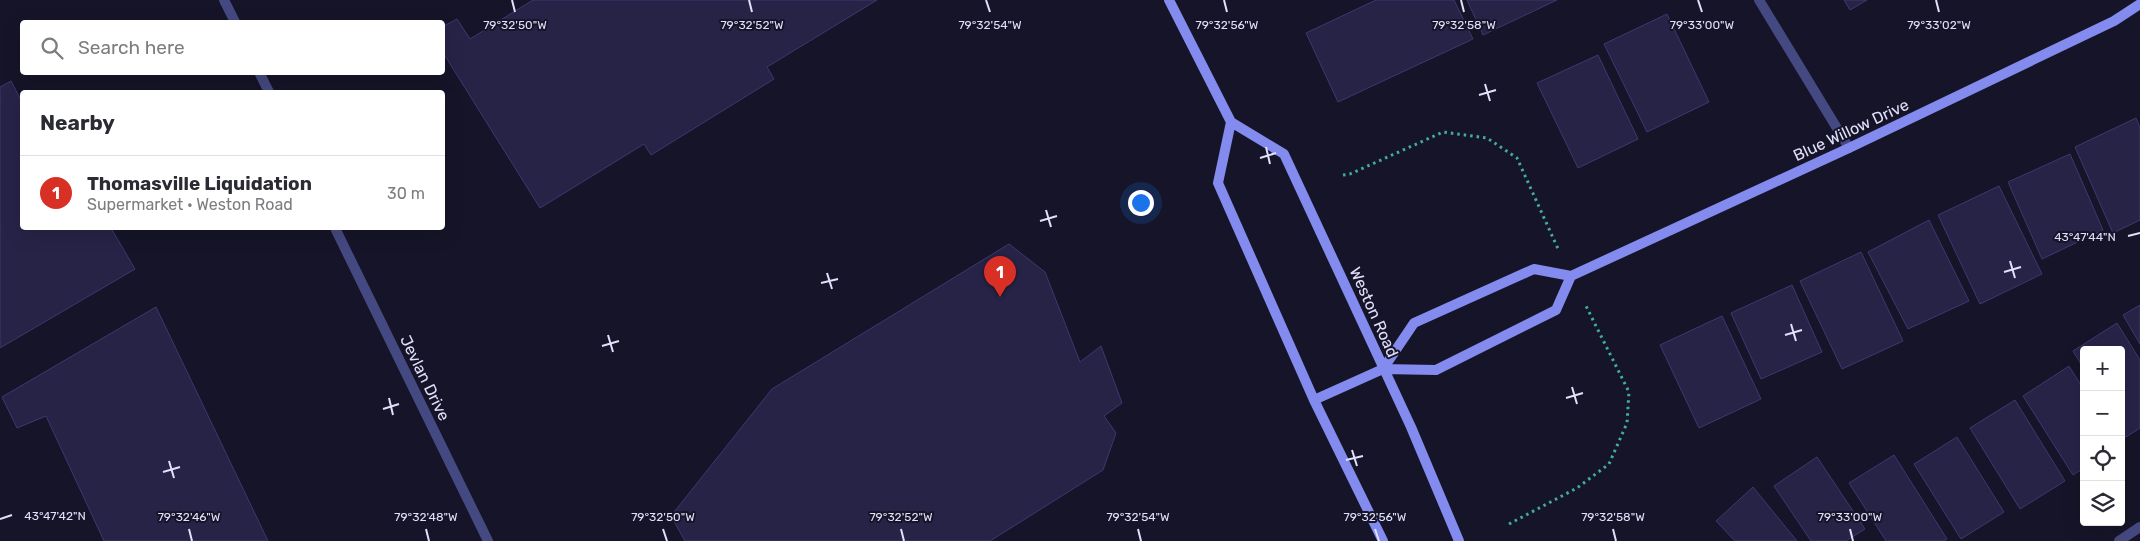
<!DOCTYPE html>
<html lang="en">
<head>
<meta charset="utf-8">
<style>
  body { margin:0; font-family:Rubik,sans-serif; background:#f7f7f7; color:#2b2b33 }
  .controls { position:absolute; right:15px; bottom:15px; display:grid; overflow:hidden; border-radius:5px; box-shadow:0 5px 20px #0002 }
  .controls button { width:45px; height:45px; display:grid; place-items:center; padding:0; border:0; border-bottom:1px solid #e1e1e2; background:#fff; color:#2b2b33; font:25px sans-serif }
  .you { position:absolute; left:1140px; top:202px; width:18px; height:18px; margin:-12px; border:4px solid #fff; border-radius:50%; background:#1a73e8; box-shadow:0 0 0 8px #1a73e833 }
  .badge { display:grid; place-items:center; width:32px; height:32px; border-radius:50%; background:#d93025; color:#fff; font-size:16px; font-weight:700 }
  .pin { position:absolute; translate:-50% -41px; filter:drop-shadow(0 1px 2px #0008) }
  .pin::after { content:''; position:absolute; top:26px; width:18px; height:15px; background:inherit; clip-path:polygon(0 0,100% 0,50% 100%) }
  .list { margin:0; padding:0; list-style:none }
  h2 { display:flex; justify-content:space-between; align-items:center; height:65px; margin:0; padding:0 20px; font-size:21px }
  h2 small { font-size:16px; font-weight:400; color:#7c7c81 }
  .list li { display:grid; grid-template-columns:32px 1fr auto; gap:15px; align-items:center; box-sizing:border-box; height:75px; padding:0 20px; border-top:1px solid #e1e1e2 }
  .list b { display:block; font-size:19px; white-space:nowrap }
  .list p { margin:0; font-size:16px; white-space:nowrap; color:#7c7c81 }
  .list em { font-size:16px; font-style:normal; color:#7c7c81 }
  .icon { flex:none; width:28px; height:28px; fill:none; stroke:currentColor; stroke-width:2; stroke-linecap:round; stroke-linejoin:round }
  .map { position:relative; flex:none; width:2140px; height:541px; overflow:hidden }
  .search { position:absolute; background:#fff; box-shadow:0 5px 20px #0002; left:20px; top:20px; width:425px; height:55px; display:flex; align-items:center; gap:12px; box-sizing:border-box; padding:0 18px; border-radius:5px; color:#7c7c81; font-size:19px }
  .panel { position:absolute; background:#fff; box-shadow:0 5px 20px #0002; left:20px; top:90px; width:425px; height:140px; border-radius:5px }
  .map>svg:first-child { display:block }
  .building { fill:#272347; stroke:#3d3870 }
  .lines { fill:none; stroke-linecap:round; stroke-linejoin:round }
  .path { stroke:#41ad9d; stroke-width:3; stroke-dasharray:2.5 4; stroke-linecap:butt }
  .street { stroke:#454981; stroke-width:10 }
  .secondary { stroke:#838bef; stroke-width:10 }
  .ticks { fill:none; stroke:#e0e0fb; stroke-width:2 }
  .labels { text-anchor:middle; dominant-baseline:central; stroke-width:4; stroke-linejoin:round; paint-order:stroke }
  .street-label { font-size:16px; fill:#e0e0fb; stroke:#161428 }
  .ticks-label { font-size:12px; text-anchor:middle; fill:#e0e0fb; stroke:#161428; stroke-width:4; stroke-linejoin:round; paint-order:stroke }
</style>
</head>
<body>
<div class="map">
<svg width="2140" height="541" viewBox="0 0 2140 541">
  <rect width="100%" height="100%" fill="#161428"/>
  <!-- building -->
  <path class="building" d="M533,0H877L767,67L774,79L651,155L644,144L540,208L442,51V27L457,19L470,39Z
    M1376,0H1454L1473,39L1338,102L1306,33Z
    M1467,0H1557L1483,35Z
    M1844,0H1867L1850,10Z
    M1667,14L1709,102L1647,132L1604,44Z
    M1598,55L1638,139L1578,168L1537,83Z
    M11,81L22,102V228H111L135,269L0,348V87Z
    M2136,118L2140,128V220L2113,233L2075,147Z
    M2070,154L2103,230L2042,259L2008,182Z
    M1999,186L2042,274L1980,304L1938,215Z
    M1929,220L1969,301L1908,329L1868,252Z
    M1009,244L1045,272L1080,362L1101,346L1122,403L1104,416L1116,433L1103,470L990,541H685L671,516L772,389Z
    M1861,252L1903,341L1842,369L1800,281Z
    M1792,285L1822,352L1761,379L1731,313Z
    M2140,305V344L2123,315Z
    M156,307L268,541H104L46,416L17,428L2,397Z
    M1722,316L1761,399L1699,428L1660,345Z
    M2117,323L2140,360V428L2126,437L2121,429V350H2084V369L2073,351Z
    M2069,366L2084,390V468L2073,475L2023,396Z
    M2015,400L2065,481L2020,509L1970,428Z
    M1957,437L2004,512L1961,539L1914,464Z
    M1894,455L1947,539L1943,541H1886L1849,483Z
    M1817,457L1865,529L1846,541H1811L1774,486Z
    M1753,487L1797,541H1735L1716,521Z"/>
  <g class="lines">
    <!-- path -->
    <path class="path" d="M1343,175L1350,174L1443,132L1487,138L1517,158L1559,251
      M1509,524L1577,488L1609,464L1627,423L1629,392L1585,304"/>
    <!-- street -->
    <path class="street" d="M224,0L235,22
      M1759,0L1849,148
      M259,72L269,92
      M335,228L488,541
      M2119,541L2140,527"/>
    <!-- secondary -->
    <path class="secondary" d="M1169,0L1231,122L1284,154L1411,427L1459,541
      M1231,122L1218,183L1314,400L1383,541
      M1383,369L1414,323L1534,269L1571,276L1849,148L2114,21L2140,4
      M1314,400L1383,369L1436,370L1556,310L1571,276"/>
  </g>
  <!-- ticks -->
  <path class="ticks" d="M512,0L515,12M749,0L752,12M986,0L990,12M1224,0L1227,12M1461,0L1464,12M1698,0L1702,12M1936,0L1939,12M1485,84L1490,101M1479,95L1496,90M1266,147L1270,164M1260,158L1276,153M1046,210L1051,227M1040,221L1057,216M2128,236L2140,233M2010,261L2015,278M2004,272L2021,267M827,273L832,289M821,283L838,279M1791,324L1796,341M608,335L613,352M1785,335L1802,330M602,346L619,341M1572,387L1577,404M389,398L393,415M1566,398L1583,393M383,409L399,404M1352,450L1357,466M1346,460L1363,456M169,461L174,478M163,472L180,467M0,519L12,515M189,529L192,541M426,529L429,541M663,529L667,541M901,529L904,541M1138,529L1141,541M1375,529L1379,541M1613,529L1616,541M1850,529L1853,541"/>
  <g class="labels">
    <!-- street labels -->
    <g class="street-label">
      <text transform="translate(1851 130) rotate(-25)">Blue Willow Drive</text>
      <text transform="translate(1374 312) rotate(66)">Weston Road</text>
      <text transform="translate(425 378) rotate(64)">Jevlan Drive</text>
    </g>
  </g>
  <g class="ticks-label">
    <text x="515" y="29">79°32'50"W</text>
    <text x="752" y="29">79°32'52"W</text>
    <text x="990" y="29">79°32'54"W</text>
    <text x="1227" y="29">79°32'56"W</text>
    <text x="1464" y="29">79°32'58"W</text>
    <text x="1702" y="29">79°33'00"W</text>
    <text x="1939" y="29">79°33'02"W</text>
    <text x="2085" y="241">43°47'44"N</text>
    <text x="55" y="520">43°47'42"N</text>
    <text x="189" y="521">79°32'46"W</text>
    <text x="426" y="521">79°32'48"W</text>
    <text x="663" y="521">79°32'50"W</text>
    <text x="901" y="521">79°32'52"W</text>
    <text x="1138" y="521">79°32'54"W</text>
    <text x="1375" y="521">79°32'56"W</text>
    <text x="1613" y="521">79°32'58"W</text>
    <text x="1850" y="521">79°33'00"W</text>
  </g>
</svg>
<div class="controls">
<button>+</button>
<button>−</button>
<button><svg class="icon" aria-label="locate" viewBox="0 0 24 24"><circle cx="12" cy="12" r="6"/><path d="M12 2v4M12 18v4M2 12h4M18 12h4"/></svg></button>
<button><svg class="icon" aria-label="layers" viewBox="0 0 24 24"><path d="M12 4l9 5-9 5-9-5zM3 14l9 5 9-5"/></svg></button>
</div>
<div class="you"></div>
<div class="pin badge" style="left:1000px;top:297px">1</div>
<div class="search"><svg class="icon" aria-label="search" viewBox="0 0 24 24"><circle cx="10" cy="10" r="6"/><path d="M15 15l6 6"/></svg>Search here</div>
<section class="panel">
<h2>Nearby<small></small></h2>
<ul class="list">
<li><span class="badge">1</span><div><b>Thomasville Liquidation</b><p>Supermarket · Weston Road</p></div><em>30 m</em></li>
</ul>
</section>
</div>
</body>
</html>
